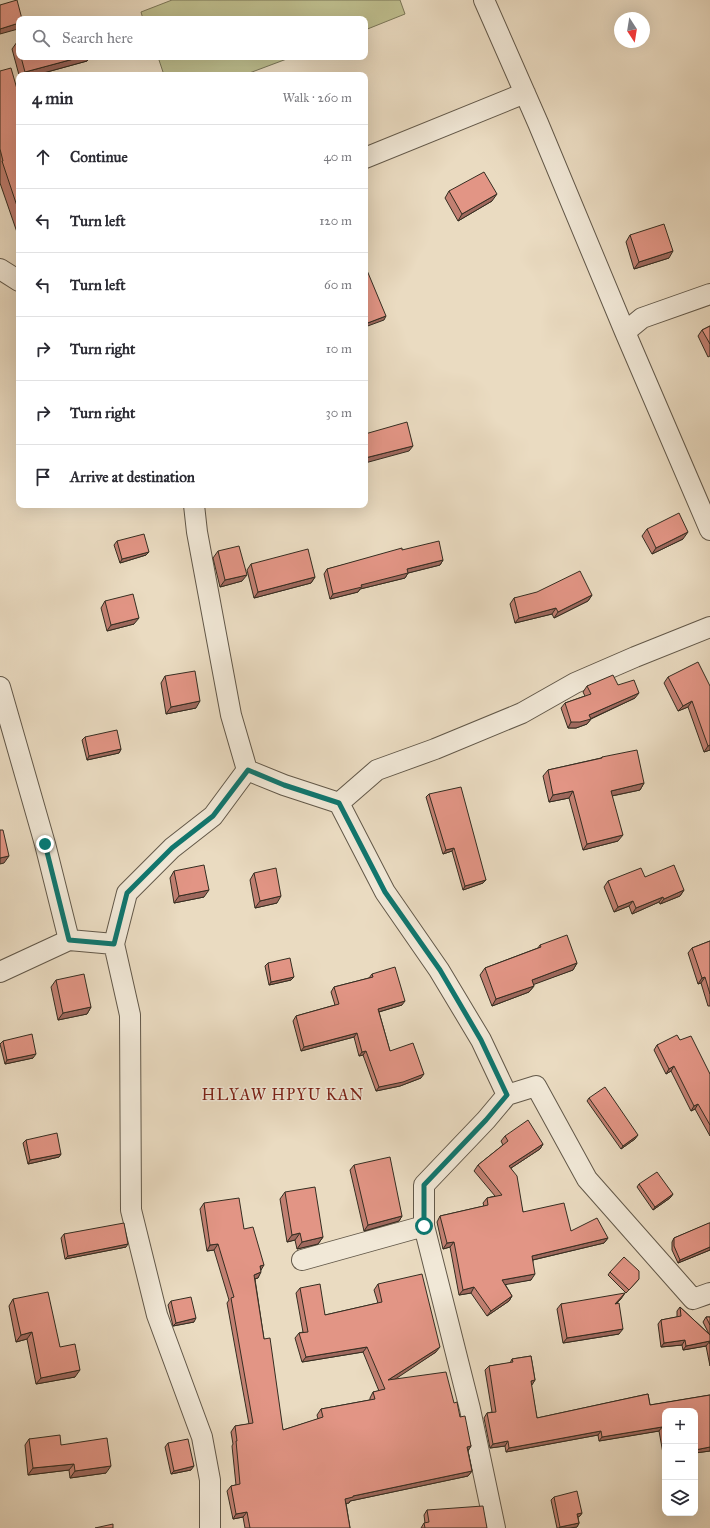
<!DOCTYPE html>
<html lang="en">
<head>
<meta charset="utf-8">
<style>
  body { margin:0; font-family:"IM FELL Great Primer",serif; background:#f7f7f7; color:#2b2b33 }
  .controls { position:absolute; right:12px; bottom:12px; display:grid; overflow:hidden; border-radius:8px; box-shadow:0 4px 16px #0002 }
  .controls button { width:36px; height:36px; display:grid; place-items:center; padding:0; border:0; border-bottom:1px solid #e1e1e2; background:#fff; color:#2b2b33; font:20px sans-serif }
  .compass { position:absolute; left:614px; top:12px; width:36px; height:36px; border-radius:50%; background:#fff; box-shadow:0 4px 16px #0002; rotate:168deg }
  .stop { position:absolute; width:12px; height:12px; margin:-9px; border:3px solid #0f766e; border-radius:50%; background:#fff }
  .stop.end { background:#0f766e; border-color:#fff; box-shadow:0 1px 4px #0008 }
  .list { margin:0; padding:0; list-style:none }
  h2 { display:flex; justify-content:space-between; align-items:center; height:52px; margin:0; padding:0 16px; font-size:17px }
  h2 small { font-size:13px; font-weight:400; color:#7c7c81 }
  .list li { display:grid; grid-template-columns:26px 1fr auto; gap:12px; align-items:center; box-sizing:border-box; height:64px; padding:0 16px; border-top:1px solid #e1e1e2 }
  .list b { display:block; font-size:15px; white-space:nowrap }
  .list em { font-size:13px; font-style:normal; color:#7c7c81 }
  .icon { flex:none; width:22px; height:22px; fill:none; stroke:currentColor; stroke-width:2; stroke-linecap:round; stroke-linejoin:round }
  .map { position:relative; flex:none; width:710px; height:1528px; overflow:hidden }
  .search { position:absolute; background:#fff; box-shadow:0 4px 16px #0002; left:16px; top:16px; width:352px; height:44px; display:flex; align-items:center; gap:10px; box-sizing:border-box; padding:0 14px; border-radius:8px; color:#7c7c81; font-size:15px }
  .panel { position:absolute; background:#fff; box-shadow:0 4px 16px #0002; left:16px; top:72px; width:352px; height:436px; border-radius:8px }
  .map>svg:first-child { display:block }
  .green { fill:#bebe8e; stroke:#7a7658 }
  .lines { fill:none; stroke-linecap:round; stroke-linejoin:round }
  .street-casing { stroke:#625849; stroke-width:22 }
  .street { stroke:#f1e8d7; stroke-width:20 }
  .wall { fill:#c28072; stroke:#352d21 }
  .shaded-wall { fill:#9e685d; stroke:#352d21 }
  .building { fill:#e29585; stroke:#352d21 }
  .route { stroke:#0f766e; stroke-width:5 }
  .labels { text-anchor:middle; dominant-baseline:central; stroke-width:3; stroke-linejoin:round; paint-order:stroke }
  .quarter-label { font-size:16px; letter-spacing:1px; fill:#7a1f14; stroke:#f1e8d7 }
</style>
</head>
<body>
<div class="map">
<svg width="710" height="1528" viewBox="0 0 710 1528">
  <rect width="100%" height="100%" fill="#eadbc1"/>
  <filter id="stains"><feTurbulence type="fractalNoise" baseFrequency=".005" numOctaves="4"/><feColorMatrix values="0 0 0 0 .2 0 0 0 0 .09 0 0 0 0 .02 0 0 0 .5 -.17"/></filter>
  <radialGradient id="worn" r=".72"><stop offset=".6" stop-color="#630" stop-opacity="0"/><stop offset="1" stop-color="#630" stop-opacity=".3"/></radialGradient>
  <!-- green -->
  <path class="green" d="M172,0H400L405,14L365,30V19H143L141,12Z
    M158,57H292L244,75H164Z"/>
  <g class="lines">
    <!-- street casing -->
    <g class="street-casing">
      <path id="street" d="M484,0L538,123L625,332L710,530
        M365,158L525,93
        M0,269L19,281
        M625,332L642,318L710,294
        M194,505L197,532L231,715L247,770L284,785L339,803L385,892L439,970L481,1040L507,1095L486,1120L424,1185V1226
        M0,687L45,844L69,940L114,944
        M339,803L377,770L435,749L522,713L575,683L635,657L710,627
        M0,972L69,940
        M507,1095L536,1086L587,1179L693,1299L710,1293
        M302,1260L424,1226L470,1409L495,1528
        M210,1528V1480L202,1437L157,1315L131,1210L130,1015L114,944L127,893L172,848L213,816L247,770"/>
    </g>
    <!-- street -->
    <use href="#street" class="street"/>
  </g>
  <!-- wall -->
  <path class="wall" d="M17,42H19V57H90L87,61L36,75H19L12,49Z
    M0,71L19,96V238L0,183Z
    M449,191L492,201L458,221L445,198Z
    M630,235L669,258L634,269L626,242Z
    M710,326V356L708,357L698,336L702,330Z
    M647,529L683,539L652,554L642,536Z
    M117,541L146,555L120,563L114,545Z
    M402,550L443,560L440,565L408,573L405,578L360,589L358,592L330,599L324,574L327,569Z
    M218,551L242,581L220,587L213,558Z
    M251,564L315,577L311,583L254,598L247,570Z
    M592,595L588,601L554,618L552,614L515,623L510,604L514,598Z
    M105,601L134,624L107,631L101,608Z
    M165,676L196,708L166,714L161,683Z
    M668,677L710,686V750L704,752L688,707L678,711L664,683Z
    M618,685L635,698L591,719L587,724L576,728H568L561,708L565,703L585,696L583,692L587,686Z
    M85,737L121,749L119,753L87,760L82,740Z
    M602,757L644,783L640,790L612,796L618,841L583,850L569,798L549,802L543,776L548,770L601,758Z
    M429,794L486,880L483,883L463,890L452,851L443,854L426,797Z
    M174,871L204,897L174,903L170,878Z
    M254,873L277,903L255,908L250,880Z
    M645,877L684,890L680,896L660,904L659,902L632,914L629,906L614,912L604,887L608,881Z
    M710,941V1006H708L701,983L698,984L688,953L692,948Z
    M540,945L577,963L573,970L533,984L534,986L529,992L492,1006L480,975L485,968L538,948Z
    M268,963L291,980L269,985L265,966Z
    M372,974L402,1005L379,1012L390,1051L421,1078L400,1086L376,1091L363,1055L359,1056L354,1037L301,1051L293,1021L296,1016L335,1005L331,992L334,987L369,978Z
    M56,980L91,1007L87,1014L58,1020L51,987Z
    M680,1040L710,1074V1136L695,1109L691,1111L671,1071L666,1074L654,1050L657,1045Z
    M3,1041L33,1058L5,1064L0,1044Z
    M589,1098L635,1139L621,1149L587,1101Z
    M505,1136L543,1144L540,1149L511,1168L523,1212L571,1231L608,1238L604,1243L533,1260L531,1280L505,1284L512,1296L509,1301L487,1316L471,1293L459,1295L450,1247L443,1249L437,1222L440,1216L484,1206L483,1203L487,1198L495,1196L474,1171L478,1165L503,1145L501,1141Z
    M26,1140L61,1154L59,1157L28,1164L23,1143Z
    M354,1165L402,1216L399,1221L364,1231L350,1170Z
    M639,1184L673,1194L670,1198L653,1210L637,1187Z
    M285,1192L323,1237L318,1244L297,1249L295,1240L287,1242L280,1199Z
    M204,1203L244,1229L261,1270L258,1278L255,1279L264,1339L283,1430L318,1419L317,1415L321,1409L370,1400V1398L373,1392L379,1391L363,1352L302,1362L295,1338L299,1333L303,1332L296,1293L300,1288L325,1315L378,1303L374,1290L378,1284L436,1352L394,1379L454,1403L460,1417L471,1446L468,1451L472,1471L468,1476L350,1501L349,1503H346L350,1528H245L243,1517L233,1519L227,1491L231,1486L236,1485L232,1446L233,1444L231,1432L235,1426L249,1424L227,1303L229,1300L214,1250L207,1251L200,1209Z
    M710,1223V1250L678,1263L672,1250V1242L674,1238Z
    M64,1234L126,1247L65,1259L61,1238Z
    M610,1272L639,1279L626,1293L608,1275Z
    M13,1299L60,1347L75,1377L36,1384L27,1339L16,1342L9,1306Z
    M621,1299L616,1303L619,1334L563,1343L557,1309L561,1304Z
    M171,1301L194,1322L173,1326L168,1305Z
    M680,1307L709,1334L703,1322L706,1317H710V1366L706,1346L683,1350L682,1345L661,1347L658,1324L661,1320L677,1317V1311Z
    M531,1356L535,1380L531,1385L537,1418L648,1394L650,1405L710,1395V1451L695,1453V1411H665V1459H664L659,1431L599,1441L598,1435L506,1452L505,1446L490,1448L484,1418L487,1413L492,1412L485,1370L489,1366L510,1363L512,1359Z
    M29,1439L61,1445L106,1473L70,1478L69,1470L28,1475L25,1445Z
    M168,1443L191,1470L171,1474L165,1447Z
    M554,1497L582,1513L580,1516L578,1517L579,1523L577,1527L570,1528H557L551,1500Z
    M427,1510L487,1528H421L424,1523H425L424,1515Z"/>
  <!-- shaded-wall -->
  <path class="shaded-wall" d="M19,23L18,29L0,34V29Z
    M81,57H90L87,61L36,75H23L25,72Z
    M497,194L492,201L458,221L462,214Z
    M673,251L669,258L634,269L639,262Z
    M386,316L384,320L365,327V324Z
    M413,446L409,451L365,463V458Z
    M688,532L683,539L652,554L656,548Z
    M149,552L146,555L120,563L122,559Z
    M443,560L440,565L408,573L405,578L360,589L358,592L330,599L333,594L407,569Z
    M247,575L242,581L220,587L225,580Z
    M315,577L311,583L254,598L258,592Z
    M592,595L588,601L554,618L558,612Z
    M556,608L552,614L515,623L519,618Z
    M139,618L134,624L107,631L111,625Z
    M639,693L635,698L590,719H591L587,724L576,728H568L571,722L589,715Z
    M200,701L196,708L166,714L171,707Z
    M692,701L688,707L678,711L683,706Z
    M710,745V750L704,752L708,746Z
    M121,749L119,753L87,760L89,756Z
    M644,783L640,790L606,797L611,791Z
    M573,791L569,798L549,802L553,795Z
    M623,835L618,841L583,850L587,844Z
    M454,848L452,851L443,854L446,850Z
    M9,856L4,863L0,864V858Z
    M486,880L483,883L463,890L465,886Z
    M209,890L204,897L174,903L179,896Z
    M684,890L680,896L660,904L664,899Z
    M281,896L277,903L255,908L260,901Z
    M663,897L659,902L632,914L636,908Z
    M633,901L629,906L614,912L618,907Z
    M577,963L573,970L527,987L532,980Z
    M294,977L291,980L269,985L271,982Z
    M705,977L701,983L698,984L702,978Z
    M534,986L529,992L492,1006L496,999Z
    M405,1001L402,1005L375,1013L378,1009Z
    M91,1007L87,1014L58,1020L63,1013Z
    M357,1033L354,1037L301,1051L304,1047Z
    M366,1051L363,1055L359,1056L362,1052Z
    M36,1054L33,1058L5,1064L7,1060Z
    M674,1066L671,1071L666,1074L669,1069Z
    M424,1074L421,1078L400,1086L376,1091L379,1087Z
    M698,1104L695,1109L691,1111L694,1106Z
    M638,1135L635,1139L621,1149L623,1146Z
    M543,1144L540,1149L505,1172L509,1166Z
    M61,1154L59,1157L28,1164L30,1160Z
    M673,1194L670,1198L653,1210L655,1207Z
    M402,1216L399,1221L364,1231L368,1225Z
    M300,1233L295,1240L287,1242L292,1235Z
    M323,1237L318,1244L297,1249L302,1242Z
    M608,1238L604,1243L528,1261L532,1256Z
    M454,1242L450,1247L443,1249L447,1243Z
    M128,1244L126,1247L65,1259L68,1256Z
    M218,1244L214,1250L207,1251L210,1245Z
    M710,1247V1250L678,1263L680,1260Z
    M264,1265L261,1270L260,1266Z
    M261,1272L258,1278L250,1280L254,1275Z
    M535,1274L531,1280L498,1286L502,1280Z
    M474,1287L471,1293L459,1295L463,1290Z
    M625,1293L621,1299L611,1309L615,1304Z
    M512,1296L509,1301L487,1316L491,1311Z
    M196,1318L194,1322L173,1326L176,1323Z
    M623,1329L619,1334L563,1343L567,1338Z
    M32,1332L27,1339L16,1342L21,1335Z
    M685,1340L682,1345L661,1347L664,1343Z
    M710,1341L706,1346L683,1350L686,1346Z
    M367,1347L363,1352L302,1362L306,1357Z
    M440,1347L436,1352L385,1386L388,1380Z
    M80,1370L75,1377L36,1384L41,1378Z
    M535,1380L532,1385H528L531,1381Z
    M662,1427L659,1431L599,1441L602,1437Z
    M601,1431L598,1435L506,1452L509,1448Z
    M508,1441L505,1446L490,1448L493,1444Z
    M471,1446L467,1452V1447Z
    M710,1447V1451L695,1453V1450Z
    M74,1464L69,1470L28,1475L33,1468Z
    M111,1466L106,1473L70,1478L75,1471Z
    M194,1466L191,1470L171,1474L174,1471Z
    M472,1471L468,1476L350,1501L349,1503L342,1504L345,1499L353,1496Z
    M247,1512L243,1517L233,1519L236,1514Z
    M582,1513L580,1516L575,1518L577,1514Z
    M579,1523L577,1527L570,1528H559L560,1527Z"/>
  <!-- building -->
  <path class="building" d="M17,0L22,19H19V23L0,29V5Z
    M17,42H19V50Z
    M21,57H81L25,72Z
    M11,68L19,96V212L2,161H3L0,149V71Z
    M484,172L497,194L462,214L449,191Z
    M664,224L673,251L639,262L630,235Z
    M365,268H366L386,316L365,324Z
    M710,326V344L702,330Z
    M407,422L413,446L365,458V434Z
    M679,513L688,532L656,548L647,529Z
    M144,534L149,552L122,559L117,541Z
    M439,541L443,560L407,569L408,573L361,585L362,587L333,594L327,569L402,548V550Z
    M239,546L247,575L225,580L218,551Z
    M308,549L315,577L258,592L251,564Z
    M580,571L592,595L558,612L556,608L519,618L514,598L537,592Z
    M133,594L139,618L111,625L105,601Z
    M698,662L710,686V745L708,746L692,701L683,706L668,677Z
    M195,671L200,701L171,707L165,676Z
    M613,675L618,685L634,680L639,693L589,715L591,719L580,722H571L565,703L591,694L587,686Z
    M117,730L121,749L89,756L85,737Z
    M637,750L644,783L611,791L623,835L587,844L573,791L553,795L548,770L602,758V757Z
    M461,787L486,880L465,886L454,848L446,850L429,794Z
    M0,830H3L9,856L0,858Z
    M204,865L209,890L179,896L174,871Z
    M674,865L684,890L664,899L663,897L636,908L633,901L618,907L608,881L641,868L645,877Z
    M276,868L281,896L260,901L254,873Z
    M567,935L577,963L532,980L534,986L496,999L485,968L541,947L540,945Z
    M710,941V994L705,977L702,978L692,948Z
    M290,958L294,977L271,982L268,963Z
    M395,967L405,1001L378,1009L390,1051L413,1043L424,1074L403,1082L379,1087L366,1051L362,1052L357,1033L304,1047L296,1016L339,1004L334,987L373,977L372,974Z
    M84,974L91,1007L63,1013L56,980Z
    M32,1034L36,1054L7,1060L3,1041Z
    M677,1035L680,1040L691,1036L710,1074V1125L698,1104L694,1106L674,1066L669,1069L657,1045Z
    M605,1087L638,1135L623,1146L589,1098Z
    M528,1120L543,1144L509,1166L517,1176L523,1212L564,1203L571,1231L597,1218L608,1238L532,1256L535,1274L502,1280L512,1296L491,1311L474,1287L463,1290L454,1242L447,1243L440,1216L488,1205L487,1198L502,1195L478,1165L508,1141L505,1136Z
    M57,1133L61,1154L30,1160L26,1140Z
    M390,1157L402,1216L368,1225L354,1165Z
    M657,1172L673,1194L655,1207L639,1184Z
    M315,1187L323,1237L302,1242L300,1233L292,1235L285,1192Z
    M239,1198L244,1229L253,1227L264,1265L260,1266L261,1272L254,1275L264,1339L270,1338L283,1430L323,1417L321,1409L375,1399L373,1392L385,1389L367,1347L306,1357L299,1333L308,1332L300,1288L320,1284L325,1315L382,1302L378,1284L422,1274L440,1347L388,1380L446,1372L454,1403L457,1402L460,1417L465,1416L471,1446L467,1447L472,1471L353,1496V1497L345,1499L350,1528H250L247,1512L236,1514L231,1486L240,1484L236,1441H237L235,1426L253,1423L231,1298L234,1297L218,1244L210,1245L204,1203Z
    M124,1223L128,1244L68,1256L64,1234Z
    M709,1223H710V1247L680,1260L674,1246V1238Z
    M624,1257L639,1271V1279L629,1290L610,1272Z
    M48,1292L60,1347L75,1344L80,1370L41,1378L32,1332L21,1335L13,1299Z
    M625,1293L615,1304L619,1303L623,1329L567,1338L561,1304Z
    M191,1297L196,1318L176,1323L171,1301Z
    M680,1307L710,1335V1344V1341L686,1346L685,1340L664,1343L661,1320L681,1316Z
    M706,1317H710V1325Z
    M531,1356L535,1380L531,1381L537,1418L648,1394L650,1405L710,1395V1447L695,1450V1411H665V1444L662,1427L602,1437L601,1431L509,1448L508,1441L493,1444L487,1413L496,1412L489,1366L513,1362L512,1359Z
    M60,1435L61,1445L107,1438L111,1466L75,1471L74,1464L33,1468L29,1439Z
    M188,1439L194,1466L174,1471L168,1443Z
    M577,1491L582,1513L577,1514L579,1523L560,1527L554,1497Z
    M483,1506L487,1528H425L424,1523L429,1522L427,1510Z
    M113,1524V1528H95Z"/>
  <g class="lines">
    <!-- route -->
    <path class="route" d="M45,844L69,940L114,944L127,893L172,848L213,816L248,770L284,785L339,803L385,892L440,970L481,1040L507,1095L486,1120L424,1185V1226"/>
  </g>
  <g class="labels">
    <!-- quarter labels -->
    <g class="quarter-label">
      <text x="283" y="1094">HLYAW HPYU KAN</text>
    </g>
  </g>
  <rect width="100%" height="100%" filter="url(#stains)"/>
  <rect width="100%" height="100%" fill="url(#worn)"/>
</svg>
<div class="controls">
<button>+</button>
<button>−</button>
<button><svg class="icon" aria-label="layers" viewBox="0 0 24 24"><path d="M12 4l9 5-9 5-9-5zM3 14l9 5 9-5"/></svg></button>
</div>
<svg class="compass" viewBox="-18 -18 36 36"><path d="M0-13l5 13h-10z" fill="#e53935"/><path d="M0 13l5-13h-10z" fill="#7c7c81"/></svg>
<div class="stop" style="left:424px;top:1226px"></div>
<div class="stop end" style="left:45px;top:844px"></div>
<div class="search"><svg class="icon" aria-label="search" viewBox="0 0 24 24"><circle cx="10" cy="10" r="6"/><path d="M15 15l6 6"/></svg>Search here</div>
<section class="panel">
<h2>4 min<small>Walk · 260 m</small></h2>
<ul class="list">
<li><svg class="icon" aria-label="ahead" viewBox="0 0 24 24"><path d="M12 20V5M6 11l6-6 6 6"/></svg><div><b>Continue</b></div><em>40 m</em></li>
<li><svg class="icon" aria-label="left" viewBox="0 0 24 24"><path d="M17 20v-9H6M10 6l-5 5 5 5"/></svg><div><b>Turn left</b></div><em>120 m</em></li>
<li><svg class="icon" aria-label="left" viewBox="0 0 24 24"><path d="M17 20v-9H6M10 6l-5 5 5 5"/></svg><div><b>Turn left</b></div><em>60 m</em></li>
<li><svg class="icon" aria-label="right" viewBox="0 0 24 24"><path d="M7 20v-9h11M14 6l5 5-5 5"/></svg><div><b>Turn right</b></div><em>10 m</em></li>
<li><svg class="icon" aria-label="right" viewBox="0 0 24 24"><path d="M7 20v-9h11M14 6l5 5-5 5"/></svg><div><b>Turn right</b></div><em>30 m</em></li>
<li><svg class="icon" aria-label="arrive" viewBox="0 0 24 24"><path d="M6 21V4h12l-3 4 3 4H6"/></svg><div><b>Arrive at destination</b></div></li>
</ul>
</section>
</div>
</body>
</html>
